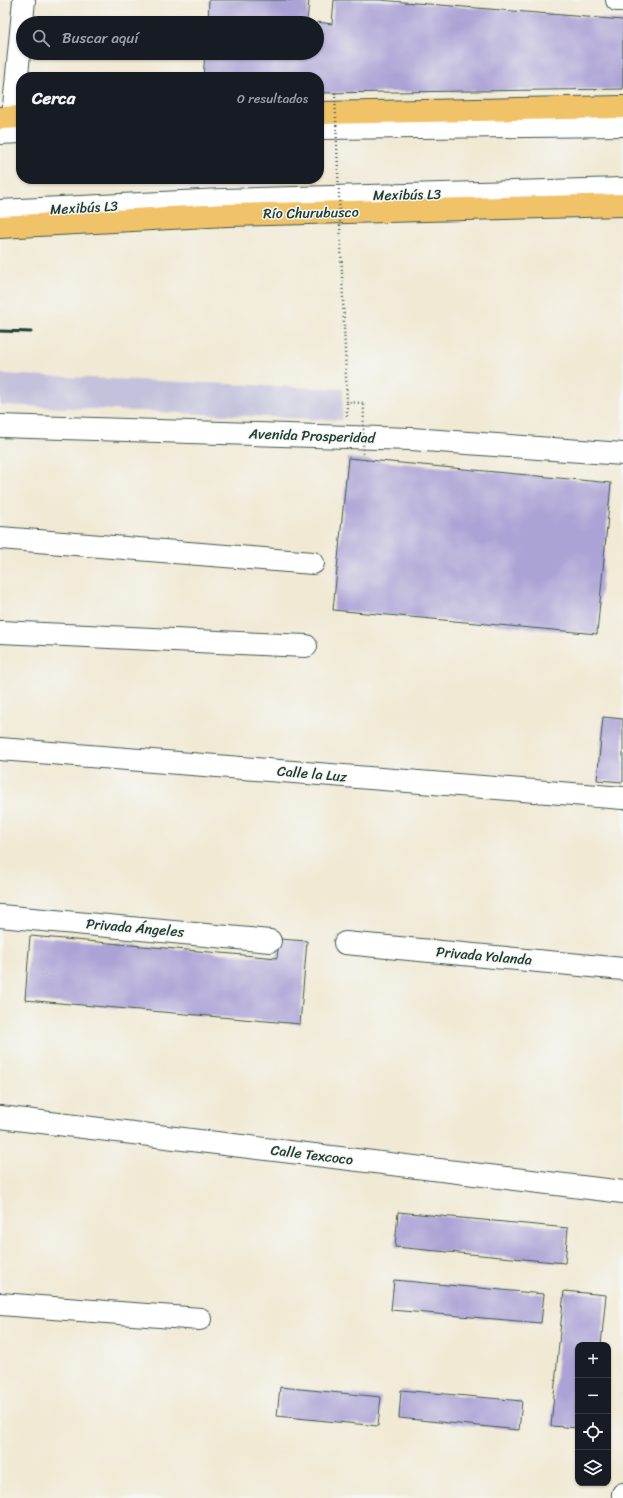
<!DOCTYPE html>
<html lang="es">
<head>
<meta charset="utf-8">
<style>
  body { margin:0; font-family:Sriracha,sans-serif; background:#242831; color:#f1f3f6 }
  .controls { position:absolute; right:12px; bottom:12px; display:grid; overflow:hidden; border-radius:8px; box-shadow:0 1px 3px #0004 }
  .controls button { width:36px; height:36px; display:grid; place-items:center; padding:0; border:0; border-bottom:1px solid #363941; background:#171b24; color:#f1f3f6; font:20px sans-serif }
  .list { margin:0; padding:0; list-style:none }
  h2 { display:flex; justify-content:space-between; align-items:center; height:52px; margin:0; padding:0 16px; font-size:17px }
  h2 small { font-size:13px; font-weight:400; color:#9ea1a6 }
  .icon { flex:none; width:22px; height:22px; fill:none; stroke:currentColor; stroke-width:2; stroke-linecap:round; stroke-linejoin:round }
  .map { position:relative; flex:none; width:623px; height:1498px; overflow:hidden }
  .search { position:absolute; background:#171b24; box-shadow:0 1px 3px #0004; left:16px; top:16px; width:308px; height:44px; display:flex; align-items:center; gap:10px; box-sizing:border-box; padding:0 14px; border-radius:22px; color:#9ea1a6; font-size:15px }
  .panel { position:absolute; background:#171b24; box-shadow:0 1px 3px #0004; left:16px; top:72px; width:308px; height:112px; border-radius:16px }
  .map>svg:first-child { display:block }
  .industrial { fill:#c3c1db }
  .building { fill:#aba2d5 }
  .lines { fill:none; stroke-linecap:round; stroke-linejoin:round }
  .minor-casing { stroke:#3e574c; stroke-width:24 }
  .major-casing { stroke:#3e574c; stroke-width:24 }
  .path { stroke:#3e574c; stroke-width:2.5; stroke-dasharray:1 3; stroke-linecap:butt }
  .minor { stroke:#fff; stroke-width:22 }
  .major { stroke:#f1c369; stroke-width:22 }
  .rail { stroke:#1f3d34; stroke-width:3 }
  .path-bridge { stroke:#3e574c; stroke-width:2.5; stroke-dasharray:1 3; stroke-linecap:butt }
  .labels { text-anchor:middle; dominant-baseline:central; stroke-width:3; stroke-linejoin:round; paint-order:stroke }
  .street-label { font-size:14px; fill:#1f3d34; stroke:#f6f6f2 }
</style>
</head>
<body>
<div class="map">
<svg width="623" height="1498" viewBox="0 0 623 1498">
  <rect width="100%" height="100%" fill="#f6f6f2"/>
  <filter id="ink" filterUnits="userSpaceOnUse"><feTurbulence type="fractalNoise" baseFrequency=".025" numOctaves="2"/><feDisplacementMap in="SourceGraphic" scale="8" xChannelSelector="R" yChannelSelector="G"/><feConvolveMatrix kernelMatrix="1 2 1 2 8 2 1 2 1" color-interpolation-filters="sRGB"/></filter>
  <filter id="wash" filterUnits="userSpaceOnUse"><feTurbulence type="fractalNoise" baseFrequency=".012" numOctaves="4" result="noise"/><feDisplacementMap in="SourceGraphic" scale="16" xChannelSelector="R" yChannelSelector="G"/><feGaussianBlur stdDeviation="0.9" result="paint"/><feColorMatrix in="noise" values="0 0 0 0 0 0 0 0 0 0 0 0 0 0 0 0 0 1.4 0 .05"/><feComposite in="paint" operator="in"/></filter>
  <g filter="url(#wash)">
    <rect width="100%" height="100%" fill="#f0e9d4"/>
    <!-- industrial -->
    <path class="industrial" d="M0,374L343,389L342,420L0,405Z"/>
    <g id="blocks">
      <!-- building -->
      <path class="building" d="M209,0H309L307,21L313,23H208Z
        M334,0H379L623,20V89L319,93V77H203L205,53H317V22L332,24Z
        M348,458L611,483L597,634L333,610Z
        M603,717L623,719V782L597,780Z
        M30,936L277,958L279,939L307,941L300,1024L25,1000Z
        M398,1212L568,1228L565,1263L395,1247Z
        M394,1280L544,1294L541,1323L391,1310Z
        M564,1291L606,1295L601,1345H578V1428L551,1426Z
        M280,1387L381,1397L378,1426L277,1416Z
        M401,1390L522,1401L519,1430L399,1418Z"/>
    </g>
  </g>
  <g filter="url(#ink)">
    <use href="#blocks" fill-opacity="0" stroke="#3e574c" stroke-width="1"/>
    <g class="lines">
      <!-- minor casing -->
      <g class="minor-casing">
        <path id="minor" d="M617,0H623
          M13,117L24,0
          M319,128L623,125
          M0,133L21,132
          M0,211L222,200L623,189
          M0,426L411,439L623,454
          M0,538L313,563
          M0,632L306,646
          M0,749L623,798
          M0,916L270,941
          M345,943L623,969
          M0,1117L623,1192
          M0,1304L200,1319
          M623,1498V1494"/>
      </g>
      <!-- major casing -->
      <g class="major-casing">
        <path id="major" d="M319,113L623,107
          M0,118L21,117
          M0,227L227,215L623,205"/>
      </g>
      <!-- path -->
      <path class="path" d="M347,416V402"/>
      <!-- minor -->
      <use href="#minor" class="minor"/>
      <!-- major -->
      <use href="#major" class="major"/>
      <!-- rail -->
      <path class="rail" d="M0,331L31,332"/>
      <!-- path-bridge -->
      <path class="path-bridge" d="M335,93L347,402L364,403L363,454"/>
    </g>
  </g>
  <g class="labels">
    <!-- street labels -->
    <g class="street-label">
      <text transform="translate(407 195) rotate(-1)">Mexibús L3</text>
      <text transform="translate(84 208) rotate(-3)">Mexibús L3</text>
      <text transform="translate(311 213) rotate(-1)">Río Churubusco</text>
      <text transform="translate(312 436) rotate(2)">Avenida Prosperidad</text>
      <text transform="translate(312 774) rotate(5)">Calle la Luz</text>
      <text transform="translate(135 928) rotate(5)">Privada Ángeles</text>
      <text transform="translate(484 956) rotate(5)">Privada Yolanda</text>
      <text transform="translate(312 1155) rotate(7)">Calle Texcoco</text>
    </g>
  </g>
</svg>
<div class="controls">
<button>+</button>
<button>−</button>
<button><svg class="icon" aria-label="locate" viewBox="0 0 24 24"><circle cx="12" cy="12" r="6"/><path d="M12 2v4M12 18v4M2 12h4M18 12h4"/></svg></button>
<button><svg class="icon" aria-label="layers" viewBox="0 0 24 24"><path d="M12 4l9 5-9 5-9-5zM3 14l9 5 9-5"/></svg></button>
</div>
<div class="search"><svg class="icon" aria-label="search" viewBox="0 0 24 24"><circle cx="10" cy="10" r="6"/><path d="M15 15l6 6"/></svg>Buscar aquí</div>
<section class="panel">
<h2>Cerca<small>0 resultados</small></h2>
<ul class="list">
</ul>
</section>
</div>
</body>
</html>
